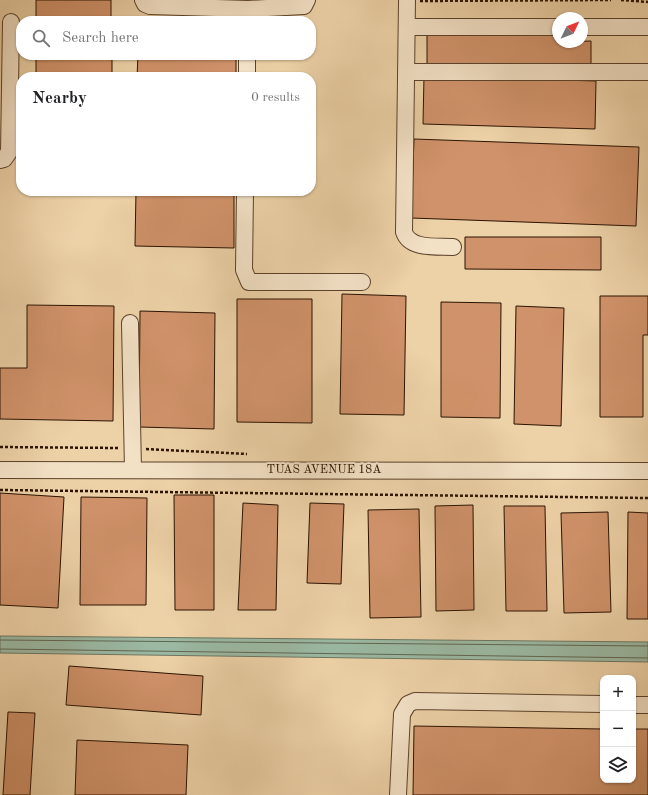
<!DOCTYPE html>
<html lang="en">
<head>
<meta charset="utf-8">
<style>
  body { margin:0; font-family:"Old Standard TT",serif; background:#f6f6f6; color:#202124 }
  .controls { position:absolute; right:12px; bottom:12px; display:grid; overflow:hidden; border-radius:8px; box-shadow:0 1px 3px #0004 }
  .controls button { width:36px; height:36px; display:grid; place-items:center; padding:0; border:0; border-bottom:1px solid #e0e0e0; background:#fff; color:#202124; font:20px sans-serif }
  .compass { position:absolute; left:552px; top:12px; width:36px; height:36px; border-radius:50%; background:#fff; box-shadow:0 1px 3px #0004; rotate:47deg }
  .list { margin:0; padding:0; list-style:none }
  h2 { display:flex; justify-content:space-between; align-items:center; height:52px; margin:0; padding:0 16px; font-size:17px }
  h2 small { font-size:13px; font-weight:400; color:#757577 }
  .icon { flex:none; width:22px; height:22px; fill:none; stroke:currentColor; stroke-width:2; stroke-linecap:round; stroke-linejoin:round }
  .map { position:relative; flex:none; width:648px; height:795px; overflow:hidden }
  .search { position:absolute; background:#fff; box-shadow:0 1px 3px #0004; left:16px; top:16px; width:300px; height:44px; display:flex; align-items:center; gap:10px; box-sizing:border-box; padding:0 14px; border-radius:16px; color:#757577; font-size:15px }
  .panel { position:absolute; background:#fff; box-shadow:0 1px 3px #0004; left:16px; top:72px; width:300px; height:124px; border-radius:16px }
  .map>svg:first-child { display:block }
  .water { fill:#9ab8a2; stroke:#6d7662 }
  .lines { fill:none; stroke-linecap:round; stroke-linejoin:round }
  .shore { stroke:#626652; stroke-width:1 }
  .building { fill:#d0926a; stroke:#2a1301 }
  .minor-casing { stroke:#5b422a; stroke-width:18 }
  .path { stroke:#2a1301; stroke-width:2.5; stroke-dasharray:3 2; stroke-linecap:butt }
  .minor { stroke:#f3e1c6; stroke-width:16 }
  .labels { text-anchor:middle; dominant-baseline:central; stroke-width:3.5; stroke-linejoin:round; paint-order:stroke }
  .street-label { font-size:12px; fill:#2a1301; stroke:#f3e1c6 }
</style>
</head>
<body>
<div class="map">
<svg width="648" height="795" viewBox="0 0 648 795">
  <rect width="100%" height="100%" fill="#edd1a7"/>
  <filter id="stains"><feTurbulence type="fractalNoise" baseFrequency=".005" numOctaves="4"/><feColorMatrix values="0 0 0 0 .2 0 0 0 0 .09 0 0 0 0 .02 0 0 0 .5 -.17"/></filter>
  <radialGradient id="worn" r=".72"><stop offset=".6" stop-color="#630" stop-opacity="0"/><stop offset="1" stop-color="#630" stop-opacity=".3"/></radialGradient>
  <!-- water -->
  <path class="water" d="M0,636L648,642V662L0,653Z"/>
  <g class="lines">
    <!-- shore -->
    <path class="shore" d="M0,640L648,646
      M0,649L648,658"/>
  </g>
  <!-- building -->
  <path class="building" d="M36,0H111V21H36Z
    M138,18L236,20V21H138Z
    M427,29L558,31V42L591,41V69L427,66Z
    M36,55H112V77H36Z
    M138,55H236V77H137Z
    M424,76L596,81L595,129L423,124Z
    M414,139L639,147L636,226L411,218Z
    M136,191H234V248L135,246Z
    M465,237H601V270L465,269Z
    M342,294L406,296L404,415L340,414Z
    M600,296H648V335H643V417H600Z
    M237,299H312V423L237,422Z
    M441,302L501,303L500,418L441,417Z
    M27,305L114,306L113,421L0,419V368H27Z
    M516,306L564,308L561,426L514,424Z
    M140,311L215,313L214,429L139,427Z
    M0,493L64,497L58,608L0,605Z
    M174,495H214V610H175Z
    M81,497L147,498L146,605H80Z
    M243,503L278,505L276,610H238Z
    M310,503L344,504L341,584L307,583Z
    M473,505L474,610L436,611L435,506Z
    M504,506H545L547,611H506Z
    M419,509L421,617L370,618L368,510Z
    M608,512L611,612L564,613L561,513Z
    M628,512L648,513V619H627Z
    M69,666L203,676L201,715L66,705Z
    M8,712L35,713L30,795H3Z
    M414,726L603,729V780H633V729H648V795H413Z
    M77,740L188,745L186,795H75Z"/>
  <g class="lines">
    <!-- minor casing -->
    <g class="minor-casing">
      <path id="minor" d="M143,0L145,4L150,6L248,9
        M407,0L404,232C410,250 437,246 453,247
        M248,21V9L304,6L307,0
        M407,27H558
        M582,27H648
        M406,72H648
        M247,77V55
        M0,160L4,159L9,152L11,22
        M245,191L244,270L249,282H362
        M130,323L133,470
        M0,470L648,471
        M633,705H648
        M398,795L402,714L408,704L415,701L603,704"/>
    </g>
    <!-- path -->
    <path class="path" d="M621,0L648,2
      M420,1L611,0
      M0,447L119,448
      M146,449L247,454
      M0,490L648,498"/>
    <!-- minor -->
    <use href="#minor" class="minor"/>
  </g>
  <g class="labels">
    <!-- street labels -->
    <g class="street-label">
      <text x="324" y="470">TUAS AVENUE 18A</text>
    </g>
  </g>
  <rect width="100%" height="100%" filter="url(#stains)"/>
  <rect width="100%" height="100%" fill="url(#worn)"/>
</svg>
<div class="controls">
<button>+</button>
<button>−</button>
<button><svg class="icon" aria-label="layers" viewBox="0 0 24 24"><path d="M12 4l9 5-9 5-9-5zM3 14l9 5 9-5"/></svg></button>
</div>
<svg class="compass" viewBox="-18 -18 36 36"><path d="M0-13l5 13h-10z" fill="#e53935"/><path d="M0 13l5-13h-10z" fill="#757577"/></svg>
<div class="search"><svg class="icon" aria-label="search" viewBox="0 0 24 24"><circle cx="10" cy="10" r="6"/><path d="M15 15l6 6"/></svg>Search here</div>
<section class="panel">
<h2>Nearby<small>0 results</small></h2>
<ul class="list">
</ul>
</section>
</div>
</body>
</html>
